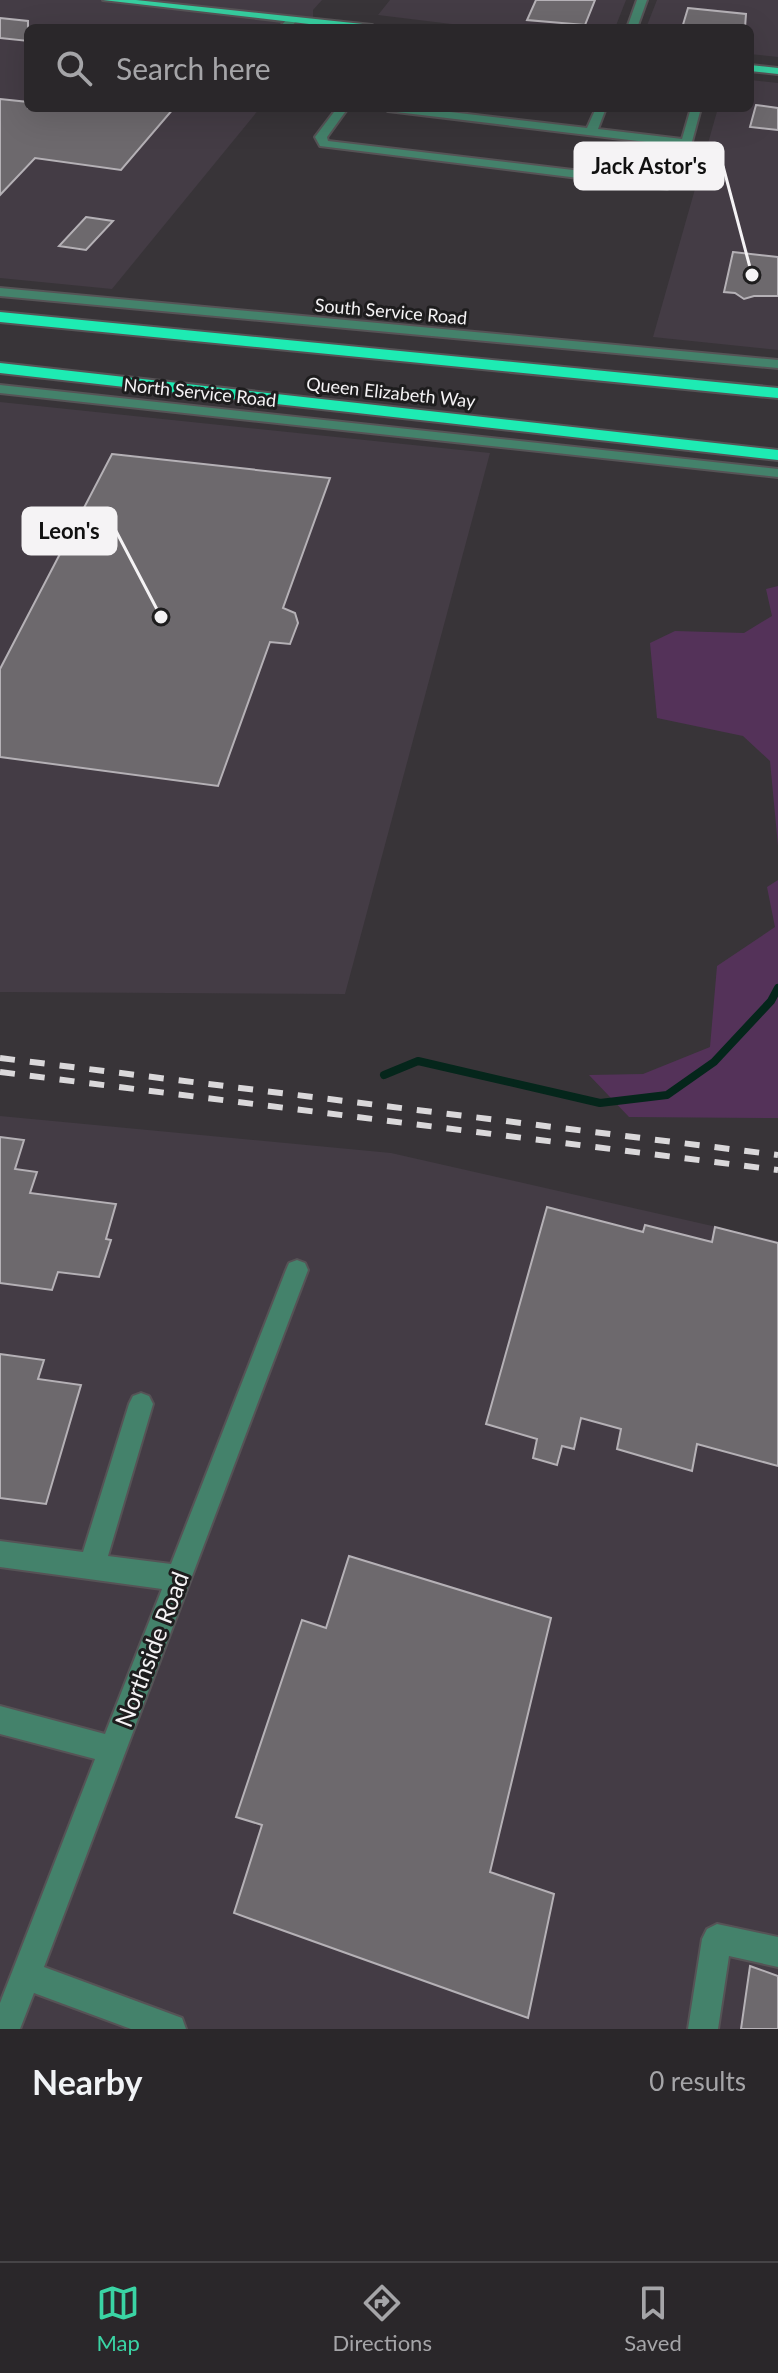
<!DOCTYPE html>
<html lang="en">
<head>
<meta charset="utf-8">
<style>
  body { margin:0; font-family:Lato,sans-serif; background:#363336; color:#f1f3f6 }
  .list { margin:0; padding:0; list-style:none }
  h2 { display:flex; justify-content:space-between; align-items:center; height:104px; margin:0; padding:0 32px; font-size:34px }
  h2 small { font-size:26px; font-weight:400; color:#a5a5a8 }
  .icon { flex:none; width:44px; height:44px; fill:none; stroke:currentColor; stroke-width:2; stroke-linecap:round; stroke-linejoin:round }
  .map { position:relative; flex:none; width:778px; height:2029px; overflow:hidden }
  .search { position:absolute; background:#2a272a; box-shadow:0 8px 32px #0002; left:24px; right:24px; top:24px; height:88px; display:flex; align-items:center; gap:20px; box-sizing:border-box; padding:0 28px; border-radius:12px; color:#a5a5a8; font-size:30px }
  .sheet { height:232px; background:#2a272a }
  nav { display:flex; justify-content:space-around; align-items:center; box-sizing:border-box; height:112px; border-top:2px solid #464447; background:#2a272a; font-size:22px; color:#a5a5a8 }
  nav a { display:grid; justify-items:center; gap:4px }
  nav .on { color:#3ad4a4 }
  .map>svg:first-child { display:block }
  .built { fill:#443c45 }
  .green { fill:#543259 }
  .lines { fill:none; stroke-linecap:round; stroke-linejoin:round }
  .stream { stroke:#05261b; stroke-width:8 }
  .building { fill:#6d696d; stroke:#b5b1b6; stroke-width:2 }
  .minor-casing { stroke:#565356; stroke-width:4 }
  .major-casing { stroke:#565356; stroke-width:4 }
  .highway-casing { stroke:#565356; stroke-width:4 }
  .minor { fill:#44826b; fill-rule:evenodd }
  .major { fill:#36ce9f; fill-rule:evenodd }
  .highway { fill:#1eebb3; fill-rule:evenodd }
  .rail { stroke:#dad8da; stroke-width:6; stroke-dasharray:15 15; stroke-linecap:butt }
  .labels { text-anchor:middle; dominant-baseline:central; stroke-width:6; stroke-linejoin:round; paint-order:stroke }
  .far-street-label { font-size:18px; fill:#f5f3f5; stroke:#1e1d1e }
  .near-street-label { font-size:24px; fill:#f5f3f5; stroke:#1e1d1e }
  .leader { fill:none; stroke:#f5f3f5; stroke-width:3 }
  .callout-dot { fill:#f5f3f5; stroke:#1e1d1e; stroke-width:3 }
  .callout { fill:#f5f3f5; stroke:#f5f3f5; stroke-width:3 }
  .callout-label { font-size:22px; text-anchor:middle; font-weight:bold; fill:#111 }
</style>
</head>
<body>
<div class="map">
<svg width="778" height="2029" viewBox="0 0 778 2029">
  <rect width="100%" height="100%" fill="#383438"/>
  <!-- built -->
  <path class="built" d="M0,0H322L313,10V28H28V108H260L112,289L0,278Z
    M390,0H626L615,28H484L378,15Z
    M657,0H778V57L750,54V28H646Z
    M750,80L778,83V350L653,337L718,108H750Z
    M0,402L490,453L345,994L0,992Z
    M0,1116L391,1153L778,1241V2029H0Z"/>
  <!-- green -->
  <path class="green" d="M778,586V846L770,761L743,736L657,718L650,643L675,631L744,633L772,616L766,589Z
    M778,880V1118L629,1117L589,1075L643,1074L710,1047L717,966L775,927L767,887Z"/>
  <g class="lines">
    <!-- stream -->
    <path class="stream" d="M384,1075L418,1061L600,1103L667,1095L714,1062L771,1001L778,988"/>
  </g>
  <!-- building -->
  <path class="building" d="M536,0H595L585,25L527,20Z
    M688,8L746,14L745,28H682Z
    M0,18L28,21V41L0,38Z
    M0,99L28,102V108H174L121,170L35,158L0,195Z
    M756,105L778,108V130L750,127Z
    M86,217L113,221L86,250L59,246Z
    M733,252L778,257V296H754L744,299L735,293L724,292Z
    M112,454L330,478L283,608L295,613L298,623L290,644L270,642L218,786L0,757V669Z
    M0,1137L24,1140L15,1169L37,1172L30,1193L116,1204L106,1239L111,1240L99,1277L58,1272L52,1290L0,1283Z
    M547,1207L643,1232L645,1225L712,1242L715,1227L778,1243V1466L697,1444L692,1471L617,1449L621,1429L581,1418L574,1449L562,1446L557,1465L533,1458L537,1439L486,1424Z
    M0,1354L44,1360L38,1379L81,1385L46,1504L0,1498Z
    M349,1556L551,1618L490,1872L554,1894L528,2018L234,1913L262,1825L236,1817L302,1620L326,1628Z
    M750,1966L778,1976V2029H741Z"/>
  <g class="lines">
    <!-- minor casing -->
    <g class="minor-casing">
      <path id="minor" d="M637,0H647L637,28H627Z
        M288,18L297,20L290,28H279Z
        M337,108H348L327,137L328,141L665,181L671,177L680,146L388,111L383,108H416L587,128L596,108H606L598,129L682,139L691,108H701L682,179L667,189L320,146L315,137Z
        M0,288L778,360V368L0,296Z
        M0,385L778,469V477L0,393Z
        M297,1260L305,1263L308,1270L44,1967L182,2018L186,2029H131L34,1993L20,2029H0V2003L95,1759L0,1734V1706L105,1734L162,1589L0,1567V1541L83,1552L129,1404L133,1396L141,1393L149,1396L153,1404L108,1556L171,1564L286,1270L289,1263Z
        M717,1924L778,1937V1967L729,1956L718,2029H688L702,1939L707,1929Z"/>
    </g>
    <!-- major casing -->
    <g class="major-casing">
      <path id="major" d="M103,0H136L372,25L377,28H343Z
        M750,65L778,68V74L750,71Z"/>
    </g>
    <!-- highway casing -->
    <g class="highway-casing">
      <path id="highway" d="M0,312L778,388V398L0,322Z
        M0,363L778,450V460L0,373Z"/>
    </g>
    <!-- minor -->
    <use href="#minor" class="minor"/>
    <!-- major -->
    <use href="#major" class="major"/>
    <!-- highway -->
    <use href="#highway" class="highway"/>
    <!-- rail -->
    <path class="rail" d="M0,1058L778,1155
      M0,1072L778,1170"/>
  </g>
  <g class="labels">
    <!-- far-street labels -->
    <g class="far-street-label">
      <text transform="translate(391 311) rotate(5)">South Service Road</text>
      <text transform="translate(200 392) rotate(6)">North Service Road</text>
      <text transform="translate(391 392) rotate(6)">Queen Elizabeth Way</text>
    </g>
    <!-- near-street labels -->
    <g class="near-street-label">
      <text transform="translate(151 1649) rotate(-69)">Northside Road</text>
    </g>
  </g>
  <!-- callouts -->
  <path class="leader" d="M752 275L723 166M161 617L116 531"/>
  <g class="callout-dot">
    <circle cx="752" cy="275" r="8"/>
    <circle cx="161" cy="617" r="8"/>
  </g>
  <g class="callout">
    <rect x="575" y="143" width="148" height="46" rx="8"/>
    <rect x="23" y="508" width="93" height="46" rx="8"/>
  </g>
  <g class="callout-label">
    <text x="649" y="174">Jack Astor's</text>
    <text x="69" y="539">Leon's</text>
  </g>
</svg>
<div class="search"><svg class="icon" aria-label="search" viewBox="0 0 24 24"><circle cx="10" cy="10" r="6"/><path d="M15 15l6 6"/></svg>Search here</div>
</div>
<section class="sheet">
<h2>Nearby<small>0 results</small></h2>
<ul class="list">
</ul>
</section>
<nav>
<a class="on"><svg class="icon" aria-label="map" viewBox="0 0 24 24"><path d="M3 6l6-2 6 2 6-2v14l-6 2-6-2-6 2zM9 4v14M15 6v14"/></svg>Map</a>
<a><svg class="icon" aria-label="directions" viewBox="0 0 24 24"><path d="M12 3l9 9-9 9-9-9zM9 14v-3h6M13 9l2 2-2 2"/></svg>Directions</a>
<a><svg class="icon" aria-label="saved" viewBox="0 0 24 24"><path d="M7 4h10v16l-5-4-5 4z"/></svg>Saved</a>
</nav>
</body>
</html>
